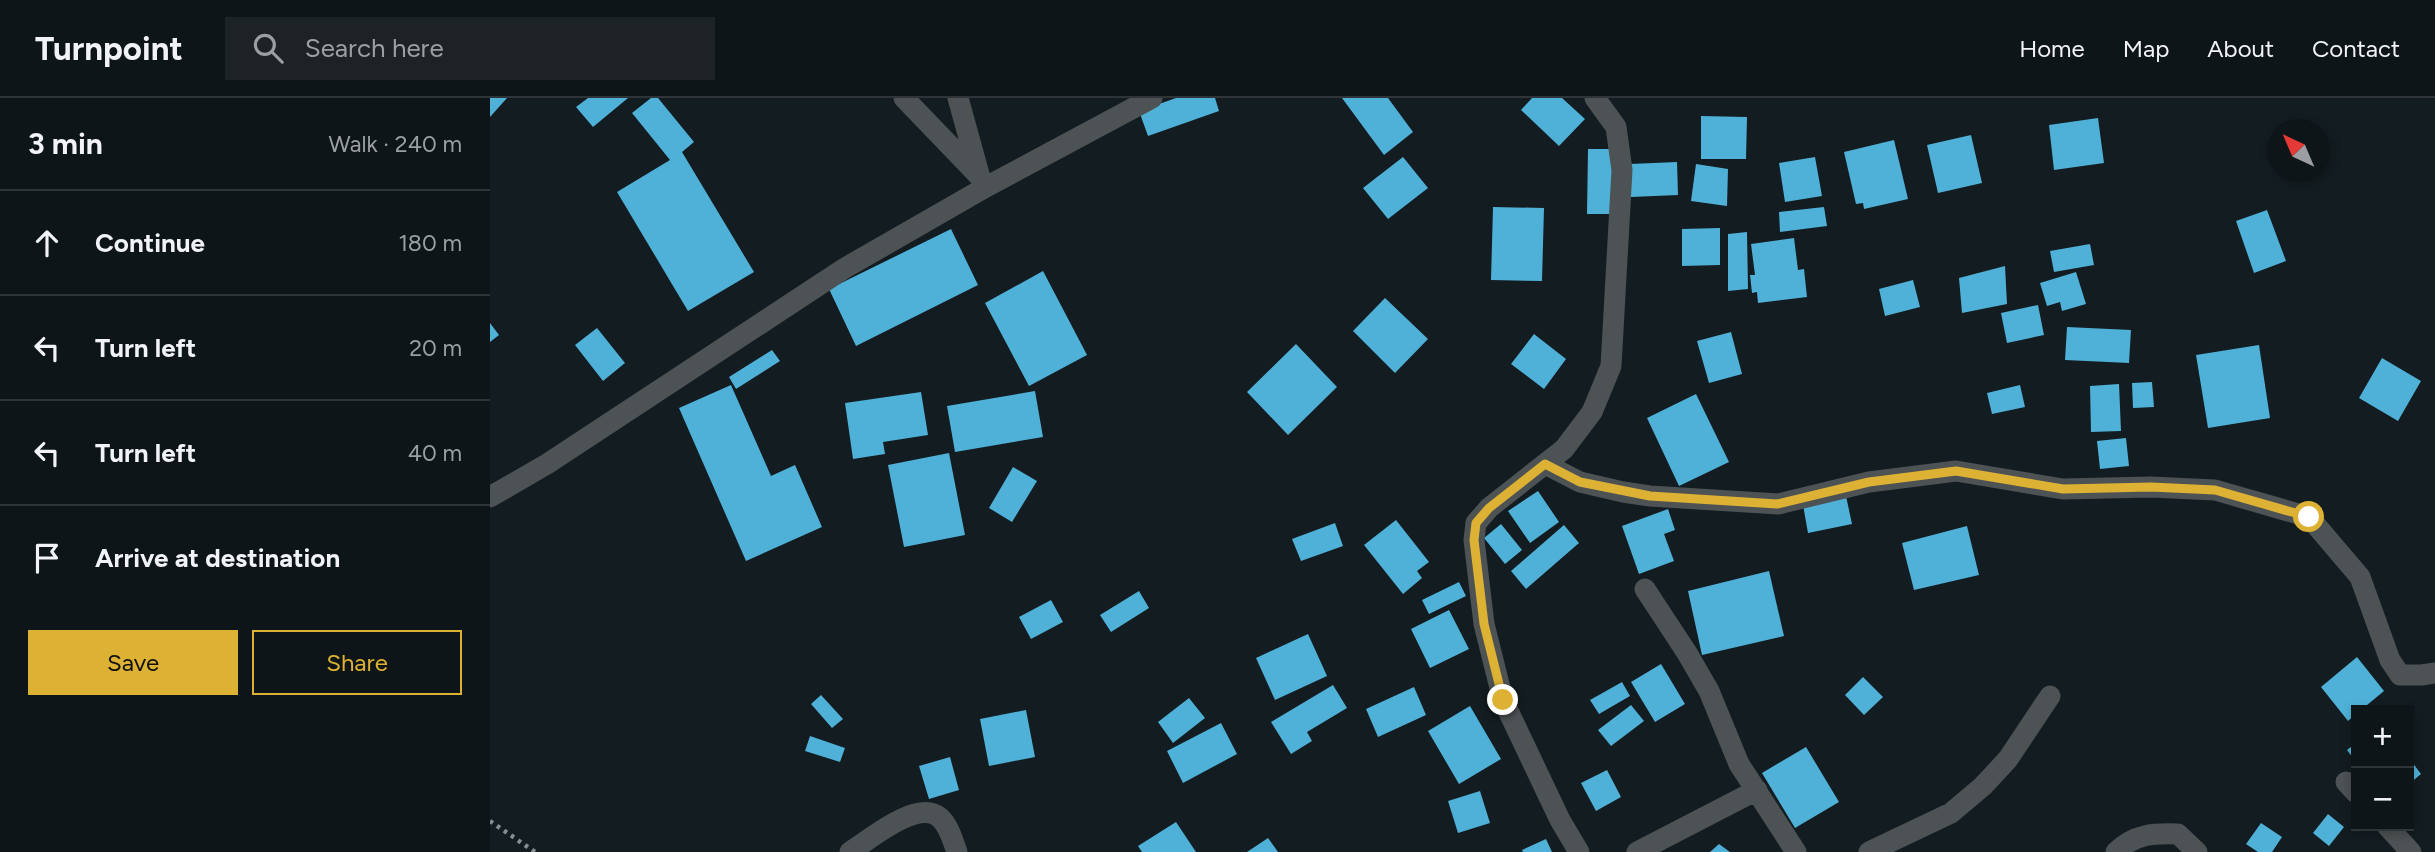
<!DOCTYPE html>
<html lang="en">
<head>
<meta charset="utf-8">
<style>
  body { margin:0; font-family:Figtree,sans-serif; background:#1c2225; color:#f1f3f6 }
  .controls { position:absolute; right:21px; bottom:21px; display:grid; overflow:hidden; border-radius:0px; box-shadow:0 4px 10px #0003 }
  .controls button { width:63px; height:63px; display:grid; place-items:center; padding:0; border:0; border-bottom:2px solid #2e3437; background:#0e1518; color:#f1f3f6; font:35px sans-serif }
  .compass { position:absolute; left:1777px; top:21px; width:63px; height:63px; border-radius:50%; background:#0e1518; box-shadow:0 4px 10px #0003; rotate:316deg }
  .stop { position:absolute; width:21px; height:21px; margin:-16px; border:5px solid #ddb133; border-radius:50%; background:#fff }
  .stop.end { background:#ddb133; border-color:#fff; box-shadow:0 2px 7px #0008 }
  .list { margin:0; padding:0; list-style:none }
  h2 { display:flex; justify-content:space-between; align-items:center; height:91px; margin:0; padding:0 28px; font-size:30px }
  h2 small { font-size:23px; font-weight:400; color:#9b9fa2 }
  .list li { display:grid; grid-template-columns:46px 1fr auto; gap:21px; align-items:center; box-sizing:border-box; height:105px; padding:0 28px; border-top:2px solid #2e3437 }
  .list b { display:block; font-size:26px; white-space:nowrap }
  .list em { font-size:23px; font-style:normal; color:#9b9fa2 }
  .actions { display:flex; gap:14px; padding:21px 28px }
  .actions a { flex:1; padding:16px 0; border:2px solid #ddb133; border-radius:0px; text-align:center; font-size:24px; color:#ddb133 }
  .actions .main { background:#ddb133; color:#111 }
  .icon { flex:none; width:38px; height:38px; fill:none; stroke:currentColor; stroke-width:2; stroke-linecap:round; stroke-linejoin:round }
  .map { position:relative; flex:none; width:1945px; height:754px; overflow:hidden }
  header { display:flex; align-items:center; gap:42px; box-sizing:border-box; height:98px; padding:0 35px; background:#0e1518; border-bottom:2px solid #2e3437 }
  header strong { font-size:33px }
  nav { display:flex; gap:38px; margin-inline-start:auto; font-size:24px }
  .search { width:490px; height:63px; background:#1c2225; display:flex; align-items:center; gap:18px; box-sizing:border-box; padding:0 24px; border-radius:0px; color:#9b9fa2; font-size:26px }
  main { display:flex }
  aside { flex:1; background:#0e1518 }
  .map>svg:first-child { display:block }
  .building { fill:#4fb1d8 }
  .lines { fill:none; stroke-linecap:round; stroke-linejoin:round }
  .path { stroke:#868e91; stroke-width:4.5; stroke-dasharray:3.5 5; stroke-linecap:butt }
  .minor { stroke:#4d5254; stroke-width:21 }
  .route { stroke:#ddb133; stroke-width:9 }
</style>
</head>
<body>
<header>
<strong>Turnpoint</strong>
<div class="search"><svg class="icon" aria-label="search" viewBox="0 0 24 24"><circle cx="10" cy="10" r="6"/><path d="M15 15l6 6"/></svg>Search here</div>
<nav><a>Home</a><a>Map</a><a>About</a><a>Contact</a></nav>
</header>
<main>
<aside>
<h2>3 min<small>Walk · 240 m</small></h2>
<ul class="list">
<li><svg class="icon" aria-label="ahead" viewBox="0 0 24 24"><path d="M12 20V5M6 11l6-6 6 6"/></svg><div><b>Continue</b></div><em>180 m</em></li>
<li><svg class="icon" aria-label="left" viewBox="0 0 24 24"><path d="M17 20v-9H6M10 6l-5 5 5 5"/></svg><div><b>Turn left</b></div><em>20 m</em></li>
<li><svg class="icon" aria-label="left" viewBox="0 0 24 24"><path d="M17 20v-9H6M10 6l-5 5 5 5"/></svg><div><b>Turn left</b></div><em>40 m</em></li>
<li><svg class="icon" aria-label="arrive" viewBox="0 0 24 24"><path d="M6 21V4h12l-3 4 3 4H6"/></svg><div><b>Arrive at destination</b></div></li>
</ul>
<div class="actions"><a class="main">Save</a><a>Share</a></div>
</aside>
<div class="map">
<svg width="1945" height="754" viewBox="0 0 1945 754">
  <rect width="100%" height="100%" fill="#131c20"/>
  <!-- building -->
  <path class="building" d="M0,0H17L0,19Z
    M98,0H138L103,29L86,9Z
    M161,0H168L204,44L192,54L264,174L198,213L127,94L180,62L142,15Z
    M686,0H725L729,13L658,38L649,13Z
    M852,0H898L923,34L894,57Z
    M1042,0H1072L1095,21L1069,48L1031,12Z
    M1211,18L1257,19L1256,61H1211Z
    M1608,20L1614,65L1564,72L1559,27Z
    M1481,37L1492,85L1448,95L1437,47Z
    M1404,42L1418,101L1374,111L1373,105L1366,106L1354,54Z
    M1098,51H1127V116H1097Z
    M913,59L938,90L898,121L873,90Z
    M1325,59L1332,98L1295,104L1289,65Z
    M1187,64L1188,97L1141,99L1140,66Z
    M1206,66L1238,71L1237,108L1201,103Z
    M1003,109L1054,110L1052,183L1001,182Z
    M1334,109L1337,128L1290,134L1289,114Z
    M1777,112L1796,163L1764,175L1746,123Z
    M1230,130V167L1192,168V131Z
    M461,131L488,187L366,248L339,191Z
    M1257,134L1258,191L1238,193V136Z
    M1304,140L1308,172L1314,171L1317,199L1268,205L1267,194L1262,195L1260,177H1265L1261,146Z
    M1600,146L1604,167L1564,174L1560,153Z
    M1515,168L1517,206L1472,215L1469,180Z
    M553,173L597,257L539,288L495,205Z
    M1586,174L1596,206L1572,213L1570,204L1557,208L1550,185Z
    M1423,182L1430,209L1395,218L1389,191Z
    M895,200L938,241L905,275L863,233Z
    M1548,207L1554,237L1517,245L1511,215Z
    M0,225L9,237L0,244Z
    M1577,229L1641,232L1639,265L1575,262Z
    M107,230L135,265L113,283L85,247Z
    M1241,234L1252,276L1219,285L1207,243Z
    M1044,236L1076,261L1054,291L1021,266Z
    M806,246L847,289L798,337L757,294Z
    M1769,247L1780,320L1718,330L1706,257Z
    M282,252L290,263L246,291L239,279Z
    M1892,260L1931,283L1908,323L1869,300Z
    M1662,284L1664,309L1643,310L1642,285Z
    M1629,286L1631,333L1601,334L1600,288Z
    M241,287L281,378L305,367L332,429L256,463L189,310Z
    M1530,287L1535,309L1502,316L1497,295Z
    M545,293L553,339L465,354L457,308Z
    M431,294L438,337L393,344L395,356L363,361L355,305Z
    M1206,296L1239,364L1189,388L1157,320Z
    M1636,340L1639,368L1610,371L1607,343Z
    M459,355L475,437L414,449L398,367Z
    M523,369L547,383L522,424L499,410Z
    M1048,393L1069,424L1040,445L1018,413Z
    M1356,398L1362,426L1318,435L1313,407Z
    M1178,411L1185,432L1174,436L1184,463L1149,476L1132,428Z
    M906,422L939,464L927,473L932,480L913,496L874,447Z
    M845,425L853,448L811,463L802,441Z
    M1011,426L1032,452L1015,466L994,440Z
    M1074,427L1089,445L1036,491L1021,473Z
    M1477,428L1489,477L1424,492L1412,445Z
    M1279,473L1294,538L1212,557L1198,493Z
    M969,484L976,498L939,516L932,502Z
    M649,493L659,510L621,534L610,517Z
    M561,502L573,524L541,541L529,519Z
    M959,512L979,551L940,570L921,531Z
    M818,536L837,578L785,602L766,560Z
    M1867,559L1894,593L1871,612H1866V616L1858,623L1831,589Z
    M1171,566L1195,606L1165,624L1141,584Z
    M1373,579L1393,599L1374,617L1355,597Z
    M1132,584L1140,598L1109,616L1100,602Z
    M843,587L857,610L817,634L822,643L801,656L781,624Z
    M924,589L936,617L888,639L876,611Z
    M331,597L353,621L342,630L321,606Z
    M699,600L715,620L683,645L668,624Z
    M1141,607L1154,623L1121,648L1108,632Z
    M980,608L1011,661L969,686L938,633Z
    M536,612L545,659L499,668L490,621Z
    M731,625L747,656L693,685L677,653Z
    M320,638L355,650L350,664L315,653Z
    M1866,645V664L1857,652Z
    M1316,649L1349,704L1305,730L1272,675Z
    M460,659L469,692L439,701L429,668Z
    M1919,660L1931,676L1919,686Z
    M1117,672L1131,699L1106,713L1091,685Z
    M990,693L1000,725L968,735L958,703Z
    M1838,716L1854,729L1839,748L1823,735Z
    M686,724L706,754H652L648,748Z
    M1771,725L1792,739L1782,754H1768L1756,746Z
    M778,740L788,754H757Z
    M1056,741L1062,754H1033L1032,752Z
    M1229,746L1240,754H1220Z"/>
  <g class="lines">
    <!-- path -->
    <path class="path" d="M0,723L45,754"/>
    <!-- minor -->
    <path class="minor" d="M414,0L489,78L496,89
      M468,0L489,76
      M1055,366L1090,384L1133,394L1160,398L1288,406L1379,384L1466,373L1573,391L1661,389L1725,392L1819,419L1870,479L1900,562L1910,577H1932L1945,575
      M0,399L57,366L355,170L496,89L662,0
      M1155,491L1197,555L1219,593L1249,666L1306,754
      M1856,684L1866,695
      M1897,728L1921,754
      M360,754C379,742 427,701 449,719C459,727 463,743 467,754
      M1089,754L1070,722L1013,602L994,526L984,442L986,425L999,410L1074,351L1102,314L1121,268L1132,72L1126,29L1105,0
      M1147,754L1267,692
      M1379,754L1461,715L1493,688L1518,661L1560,598
      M1626,754C1644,736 1664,735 1688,736L1707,754"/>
  </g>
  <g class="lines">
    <!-- route -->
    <path class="route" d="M1013,602L994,526L984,442L986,425L999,410L1055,366L1090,384L1160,398L1287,406L1379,384L1466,373L1573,391L1661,389L1725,392L1819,419"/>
  </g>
</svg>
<div class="controls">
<button>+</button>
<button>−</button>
</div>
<svg class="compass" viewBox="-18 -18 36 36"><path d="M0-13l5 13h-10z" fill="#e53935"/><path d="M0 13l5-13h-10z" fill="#9b9fa2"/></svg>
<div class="stop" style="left:1819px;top:419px"></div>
<div class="stop end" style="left:1013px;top:602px"></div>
</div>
</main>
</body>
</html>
